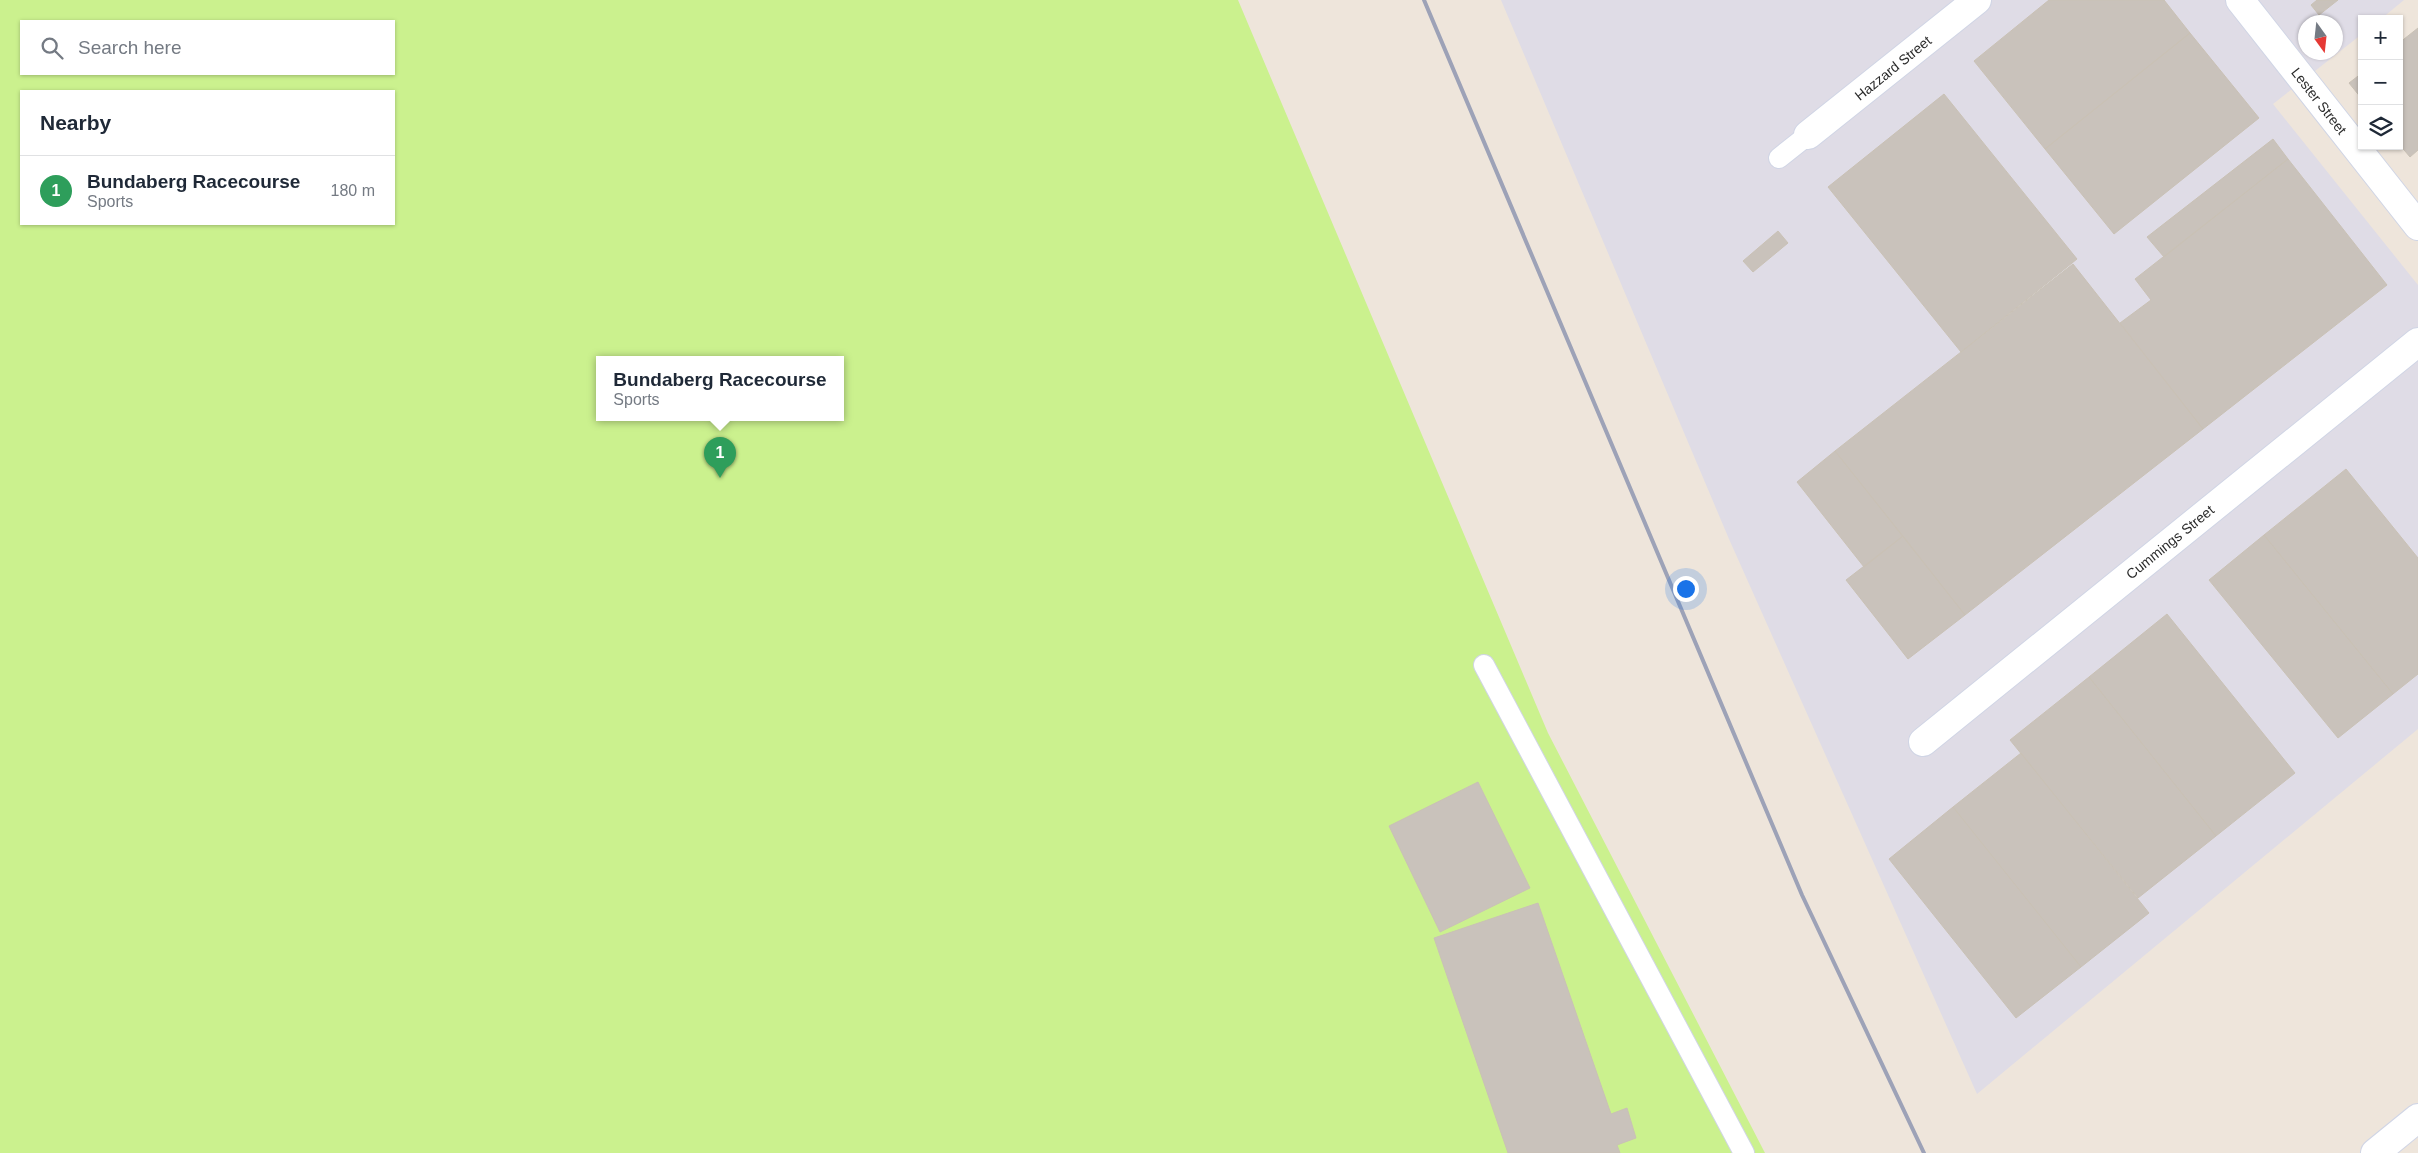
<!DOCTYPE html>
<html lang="en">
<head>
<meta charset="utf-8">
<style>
  body { margin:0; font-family:Helvetica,sans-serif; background:#f6f6f7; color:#1f2937 }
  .controls { position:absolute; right:15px; top:15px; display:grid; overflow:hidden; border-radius:0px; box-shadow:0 1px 4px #0004 }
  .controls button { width:45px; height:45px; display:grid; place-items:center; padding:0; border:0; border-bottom:1px solid #e0e1e3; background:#fff; color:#1f2937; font:25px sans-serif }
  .compass { position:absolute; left:2298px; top:15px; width:45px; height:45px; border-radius:50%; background:#fff; box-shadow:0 1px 4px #0004; rotate:165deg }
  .you { position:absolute; left:1685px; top:588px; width:18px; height:18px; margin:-12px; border:4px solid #fff; border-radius:50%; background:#1a73e8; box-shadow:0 0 0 8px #1a73e833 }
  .badge { display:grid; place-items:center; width:32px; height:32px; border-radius:50%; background:#b45309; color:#fff; font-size:16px; font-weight:700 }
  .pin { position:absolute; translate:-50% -41px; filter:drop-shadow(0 1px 2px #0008) }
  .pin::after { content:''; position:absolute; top:26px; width:18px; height:15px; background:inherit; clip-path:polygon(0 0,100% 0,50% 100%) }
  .popup { position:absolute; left:596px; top:356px; width:248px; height:65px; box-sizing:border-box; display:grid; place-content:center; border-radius:0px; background:#fff; filter:drop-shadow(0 1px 4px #0005); font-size:16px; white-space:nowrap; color:#747a83 }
  .popup b { font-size:19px; color:#1f2937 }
  .popup::after { content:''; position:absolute; left:50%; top:100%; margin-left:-10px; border:10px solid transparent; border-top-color:#fff }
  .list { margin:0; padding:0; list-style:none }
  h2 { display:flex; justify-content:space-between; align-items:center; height:65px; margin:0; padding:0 20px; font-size:21px }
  h2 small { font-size:16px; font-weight:400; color:#747a83 }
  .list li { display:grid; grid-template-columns:32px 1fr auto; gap:15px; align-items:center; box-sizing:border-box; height:70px; padding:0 20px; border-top:1px solid #e0e1e3 }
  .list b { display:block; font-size:19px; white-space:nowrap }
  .list p { margin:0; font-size:16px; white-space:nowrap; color:#747a83 }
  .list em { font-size:16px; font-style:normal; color:#747a83 }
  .icon { flex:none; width:28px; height:28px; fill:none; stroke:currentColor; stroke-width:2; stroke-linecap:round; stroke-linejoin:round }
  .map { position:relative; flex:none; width:2418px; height:1153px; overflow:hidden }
  .search { position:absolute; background:#fff; box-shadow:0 1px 4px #0004; left:20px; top:20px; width:375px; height:55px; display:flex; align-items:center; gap:12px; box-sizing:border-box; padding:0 18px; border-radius:0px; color:#747a83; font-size:19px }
  .panel { position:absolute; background:#fff; box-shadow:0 1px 4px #0004; left:20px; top:90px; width:375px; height:135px; border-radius:0px }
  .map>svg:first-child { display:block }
  .industrial { fill:#dfdce6; fill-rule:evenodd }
  .pitch { fill:#cbf18e; fill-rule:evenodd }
  .building { fill:#c9c2bb; stroke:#c9c1b5 }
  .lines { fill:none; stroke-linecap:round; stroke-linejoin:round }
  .service-casing { stroke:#d0d5e5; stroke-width:22 }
  .minor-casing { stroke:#d0d5e5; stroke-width:30 }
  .service { stroke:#fff; stroke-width:20 }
  .minor { stroke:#fff; stroke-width:28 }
  .rail { stroke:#9da2b7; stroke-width:4 }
  .labels { text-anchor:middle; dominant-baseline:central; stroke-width:4.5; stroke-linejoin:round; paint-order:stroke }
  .street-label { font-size:14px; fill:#2b2b2b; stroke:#fff }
</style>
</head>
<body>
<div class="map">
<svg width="2418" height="1153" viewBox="0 0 2418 1153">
  <rect width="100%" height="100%" fill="#eee5db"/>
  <!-- industrial -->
  <path class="industrial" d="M1501,0H2404L2381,19H2362V34L2273,104L2418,285V729L1977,1094L1729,539ZM2306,22H2336V52H2306Z"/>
  <!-- pitch -->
  <path class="pitch" d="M0,0H1238L1548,733L1765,1153H0ZM21,21H394V74H21ZM21,91H394V224H21ZM600,359H840V417H600Z"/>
  <!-- building -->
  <path class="building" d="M2049,0H2164L2190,33L2045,149L1974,61Z
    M2317,0H2338L2319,15L2311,5Z
    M2418,28V150L2410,157L2399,144V43Z
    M2190,33L2259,118L2114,234L2045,149Z
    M2362,73V99L2349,83Z
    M1944,94L2077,259L1961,352L1828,187Z
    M2273,139L2288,159L2164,257L2147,237Z
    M2288,159L2387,285L2203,429L2120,323L2151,300L2135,279Z
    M1778,231L1788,243L1753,272L1743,261Z
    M2073,264L2203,429L1965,615L1835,451Z
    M1835,451L1903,536L1864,567L1797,482Z
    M2346,469L2418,558V674L2393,694L2264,535Z
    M2264,535L2393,694L2338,738L2209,580Z
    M1903,536L1965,615L1908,659L1846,580Z
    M2167,614L2295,773L2216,836L2089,677Z
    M2089,677L2216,836L2138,898L2010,740Z
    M2021,753L2149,913L2081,967L1953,807Z
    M1478,782L1530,888L1440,932L1389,826Z
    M1953,807L2081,967L2016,1018L1889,859Z
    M1538,903L1611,1114L1627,1108L1636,1138L1617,1145L1620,1153H1508L1434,938Z"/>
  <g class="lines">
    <!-- service casing -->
    <g class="service-casing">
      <path id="service" d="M1779,158L1808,135
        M1484,665L1744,1153"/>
    </g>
    <!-- minor casing -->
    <g class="minor-casing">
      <path id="minor" d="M2240,0L2418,226
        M1808,135L1977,0
        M1923,742L2418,342
        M2375,1153L2418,1118"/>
    </g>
    <!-- service -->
    <use href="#service" class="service"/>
    <!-- minor -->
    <use href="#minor" class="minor"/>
    <!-- rail -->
    <path class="rail" d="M1424,0L1802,895L1924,1153"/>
  </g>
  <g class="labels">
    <!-- street labels -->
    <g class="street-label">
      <text transform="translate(1893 68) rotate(-39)">Hazzard Street</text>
      <text transform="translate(2319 101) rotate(52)">Lester Street</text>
      <text transform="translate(2170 542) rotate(-39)">Cummings Street</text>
    </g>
  </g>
</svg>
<div class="controls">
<button>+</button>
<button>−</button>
<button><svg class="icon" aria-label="layers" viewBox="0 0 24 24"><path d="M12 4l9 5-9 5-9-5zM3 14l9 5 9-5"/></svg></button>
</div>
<svg class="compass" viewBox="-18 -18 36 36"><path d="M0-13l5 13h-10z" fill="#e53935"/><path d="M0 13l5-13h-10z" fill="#747a83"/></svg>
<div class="you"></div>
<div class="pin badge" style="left:720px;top:478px;background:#2e9e5b">1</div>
<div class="popup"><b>Bundaberg Racecourse</b>Sports</div>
<div class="search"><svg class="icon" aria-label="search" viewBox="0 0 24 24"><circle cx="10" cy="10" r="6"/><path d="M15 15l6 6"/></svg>Search here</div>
<section class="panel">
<h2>Nearby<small></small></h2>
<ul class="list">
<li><span class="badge" style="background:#2e9e5b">1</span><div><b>Bundaberg Racecourse</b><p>Sports</p></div><em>180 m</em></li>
</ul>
</section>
</div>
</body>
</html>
